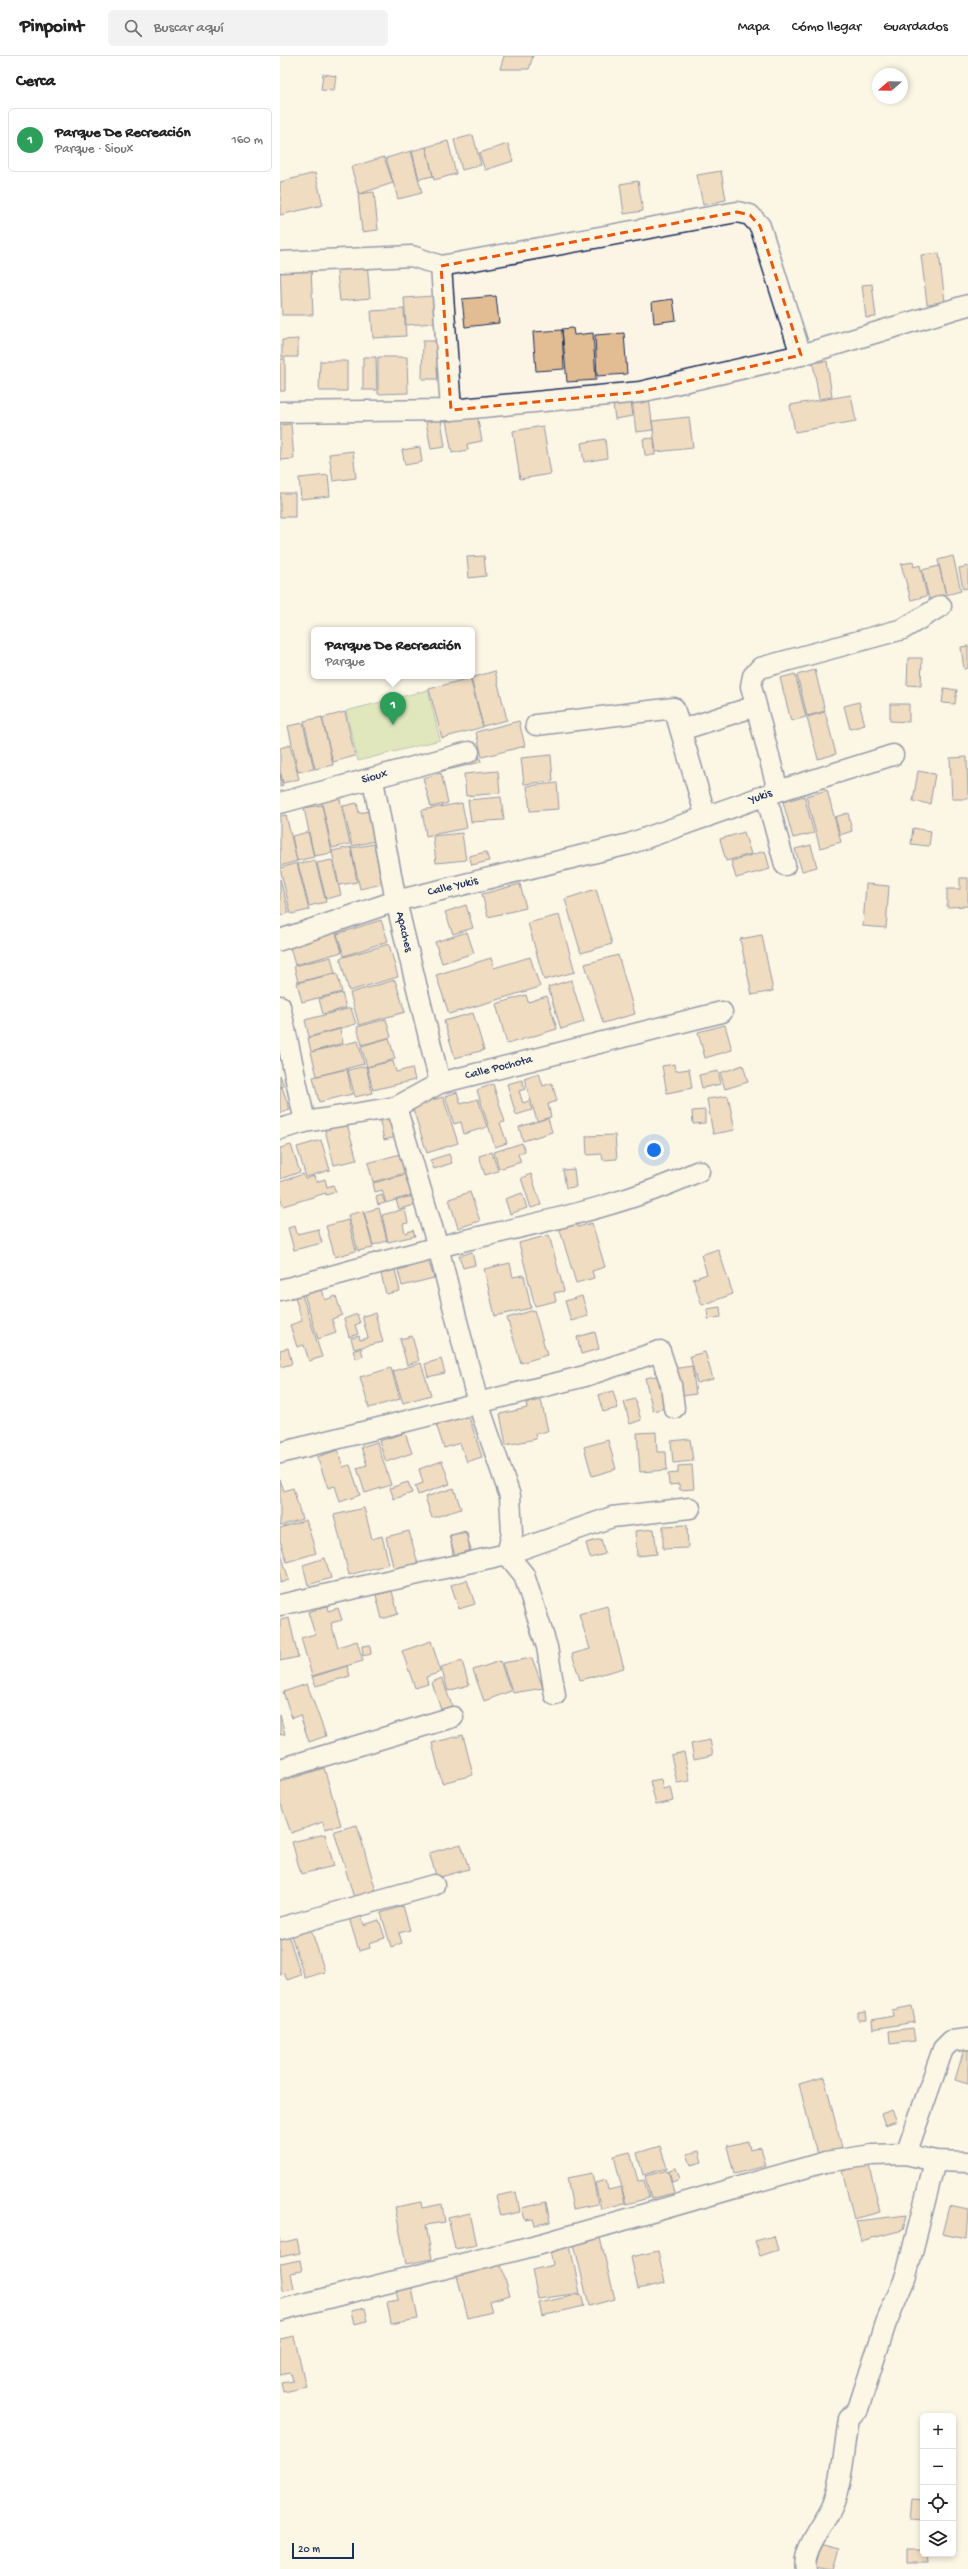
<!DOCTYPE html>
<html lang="es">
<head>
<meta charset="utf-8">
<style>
  body { margin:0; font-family:"Gochi Hand",sans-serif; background:#f2f2f2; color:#222 }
  .controls { position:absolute; right:12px; bottom:12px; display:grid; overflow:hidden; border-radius:6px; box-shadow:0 2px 6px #0003 }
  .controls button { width:36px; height:36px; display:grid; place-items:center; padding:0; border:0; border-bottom:1px solid #e0e0e0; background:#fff; color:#222; font:20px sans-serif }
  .compass { position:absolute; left:592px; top:12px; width:36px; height:36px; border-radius:50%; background:#fff; box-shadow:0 2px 6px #0003; rotate:250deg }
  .scale { position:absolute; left:12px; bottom:10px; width:62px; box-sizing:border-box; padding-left:4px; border:2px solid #1b2f5e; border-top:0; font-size:11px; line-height:14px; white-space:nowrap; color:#1b2f5e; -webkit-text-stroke:3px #fcf5e5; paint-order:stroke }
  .you { position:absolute; left:374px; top:1094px; width:14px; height:14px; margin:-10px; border:3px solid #fff; border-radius:50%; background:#1a73e8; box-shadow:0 0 0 6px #1a73e833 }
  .badge { display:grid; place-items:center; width:26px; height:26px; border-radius:50%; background:#c8321e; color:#fff; font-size:13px; font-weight:700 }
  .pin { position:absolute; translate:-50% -33px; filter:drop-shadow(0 1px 2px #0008) }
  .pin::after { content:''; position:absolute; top:21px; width:14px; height:12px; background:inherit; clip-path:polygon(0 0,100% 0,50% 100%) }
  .popup { position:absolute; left:31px; top:571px; width:164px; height:52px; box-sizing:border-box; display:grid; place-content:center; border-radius:6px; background:#fff; filter:drop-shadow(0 1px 3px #0005); font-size:13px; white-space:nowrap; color:#767676 }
  .popup b { font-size:15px; color:#222 }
  .popup::after { content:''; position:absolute; left:50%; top:100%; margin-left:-8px; border:8px solid transparent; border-top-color:#fff }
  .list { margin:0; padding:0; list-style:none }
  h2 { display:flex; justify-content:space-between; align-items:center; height:52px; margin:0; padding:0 16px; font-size:17px }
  h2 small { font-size:13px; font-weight:400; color:#767676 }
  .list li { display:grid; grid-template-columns:26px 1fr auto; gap:12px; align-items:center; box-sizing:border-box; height:64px; margin:0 8px 8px; padding:0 8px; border:1px solid #e0e0e0; border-radius:6px }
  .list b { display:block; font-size:15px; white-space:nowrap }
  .list p { margin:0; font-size:13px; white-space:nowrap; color:#767676 }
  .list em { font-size:13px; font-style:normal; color:#767676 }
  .icon { flex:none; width:22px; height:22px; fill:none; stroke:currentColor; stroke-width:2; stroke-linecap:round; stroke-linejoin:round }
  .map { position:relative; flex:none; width:688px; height:2513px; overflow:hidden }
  header { display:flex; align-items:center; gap:24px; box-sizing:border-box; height:56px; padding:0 20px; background:#fff; border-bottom:1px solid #e0e0e0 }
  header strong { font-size:19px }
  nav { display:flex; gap:22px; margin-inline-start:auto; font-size:14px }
  .search { width:280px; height:36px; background:#f2f2f2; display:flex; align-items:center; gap:10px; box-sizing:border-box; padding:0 14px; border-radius:6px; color:#767676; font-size:15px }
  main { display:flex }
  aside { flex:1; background:#fff }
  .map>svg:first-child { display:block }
  .green { fill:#bfd68c; stroke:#6d8275 }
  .building { fill:#e2bc92; stroke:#1b2f5e }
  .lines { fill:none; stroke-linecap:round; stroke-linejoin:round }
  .street-casing { stroke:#1b2f5e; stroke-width:23 }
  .street { stroke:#fcf5e5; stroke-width:20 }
  .marked { fill:none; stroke:#e8590c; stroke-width:3; stroke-dasharray:8 5; stroke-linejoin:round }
  .labels { text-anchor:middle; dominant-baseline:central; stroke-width:3.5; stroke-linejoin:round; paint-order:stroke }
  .street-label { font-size:12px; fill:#1b2f5e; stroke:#fcf5e5 }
</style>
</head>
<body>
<header>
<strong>Pinpoint</strong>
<div class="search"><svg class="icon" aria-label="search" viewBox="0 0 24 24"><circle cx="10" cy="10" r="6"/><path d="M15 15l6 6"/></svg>Buscar aquí</div>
<nav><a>Mapa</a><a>Cómo llegar</a><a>Guardados</a></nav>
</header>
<main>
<aside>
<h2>Cerca<small></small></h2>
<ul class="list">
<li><span class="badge" style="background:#2e9e5b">1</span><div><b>Parque De Recreación</b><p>Parque · Sioux</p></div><em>160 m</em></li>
</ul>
</aside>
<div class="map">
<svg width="688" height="2513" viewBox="0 0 688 2513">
  <rect width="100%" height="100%" fill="#fcf5e5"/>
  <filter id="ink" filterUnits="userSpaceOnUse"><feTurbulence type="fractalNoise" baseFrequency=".025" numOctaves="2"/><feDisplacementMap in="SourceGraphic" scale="8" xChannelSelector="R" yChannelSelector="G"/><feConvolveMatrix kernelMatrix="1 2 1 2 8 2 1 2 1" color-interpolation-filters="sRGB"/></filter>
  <g filter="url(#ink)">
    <!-- green -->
    <path class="green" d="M148,634L160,684L78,705L66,655Z"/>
    <!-- building -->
    <path class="building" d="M224,0H253L249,13H220Z
      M43,18L56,20L54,35L41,34Z
      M193,79L201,109L182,114L174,84Z
      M168,85L176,118L154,124L146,91Z
      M228,88L233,105L205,114L199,97Z
      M146,91L153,120L139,123L132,95Z
      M131,95L142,137L118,143L106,102Z
      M104,101L113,127L79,138L71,111Z
      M441,115L446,144L423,149L417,119Z
      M35,117L43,149L0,159V126Z
      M358,125L363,155L344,158L340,128Z
      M94,136L98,174L82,176L78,138Z
      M659,197L665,246L647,248L641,199Z
      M87,206L90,242L60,245L56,208Z
      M31,212L33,259H2L0,213Z
      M592,228L596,261L586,262L582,229Z
      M153,240L155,267L126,269L124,242Z
      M216,240L219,267L185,271L182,243Z
      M393,243L396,264L374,267L372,246Z
      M124,253L126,280L93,282L91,255Z
      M293,272L294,279L313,277L316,324L287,326L282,273Z
      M282,274L284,313L256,315L253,276Z
      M344,277L347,318L317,320L315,279Z
      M18,283V301H2V284Z
      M143,285H162V323H142Z
      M83,301H96L97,334H83Z
      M98,301H127L128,337L98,338Z
      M0,303H5V335H0Z
      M40,305H67V335H39Z
      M547,305L552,341L539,343L533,307Z
      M571,339L576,365L515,376L510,349Z
      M369,342L373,374L356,376L352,344Z
      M351,346L353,360L335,363L333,348Z
      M197,359L202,385L187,388L188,394L172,397L166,364Z
      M409,361L413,392L376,396L372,365Z
      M161,363L165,391L151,393L146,366Z
      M11,368L14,403L0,404V369Z
      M263,370L271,418L240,423L233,375Z
      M374,382L375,399H365L363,383Z
      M325,383L327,402L304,406L301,387Z
      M140,391L142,406L125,409L122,394Z
      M73,395L76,422L53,425L49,398Z
      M48,419L50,440L21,443L19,422Z
      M0,437H15V461H0Z
      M204,500L206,520L189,522L187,501Z
      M673,500L681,535L666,539L658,504Z
      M633,506L634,511L640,509L647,540L631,544L621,508Z
      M659,510L666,539L649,543L642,514Z
      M688,510V532L683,533L679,512Z
      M688,590V612L684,613L681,591Z
      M628,602H642L641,630L627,629Z
      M535,614L545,655L527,660L517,619Z
      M215,615L227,664L203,670L191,622Z
      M515,618L526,661L511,665L500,622Z
      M190,622L203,671L162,682L149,633Z
      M664,632L677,634L675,648L662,647Z
      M579,646L585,669L570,673L564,650Z
      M610,648H629V666L610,665Z
      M65,656L75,700L53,706L42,662Z
      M545,656L556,698L538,703L527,661Z
      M42,661L53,709L35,713L24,665Z
      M239,665L245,690L202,701L196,676Z
      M23,667L34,713L18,716L8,670Z
      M10,689L19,723L3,727L0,714V692Z
      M199,698L201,706L159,716L157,708Z
      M271,699L273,725L244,728L241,702Z
      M687,701L688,743H672L670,702Z
      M218,715L220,737L186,740L184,718Z
      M638,715L655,718L650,748L633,745Z
      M161,717L168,747L151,751L143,722Z
      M0,718L3,730L0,731Z
      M277,727L279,753L250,755L247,730Z
      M547,734L561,786L540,792L526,740Z
      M59,739L70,788L52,792L41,743Z
      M524,740L534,777L513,782L503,746Z
      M221,741L224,764L191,766L188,744Z
      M77,747L79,757L89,755L95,785L72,790L63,750Z
      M182,747L187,772L146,780L142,754Z
      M42,749L52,797L34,800L24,752Z
      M568,757L572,775L560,779L555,761Z
      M6,759L17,805L0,810V760Z
      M633,772L651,775L649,790L631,788Z
      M28,776L34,801L17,805L12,780Z
      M464,776L471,798L446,805L440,783Z
      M182,777L186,804L156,807L153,780Z
      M94,788L102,828L80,833L71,792Z
      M531,789L537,811L522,815L515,793Z
      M71,791L77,826L59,829L52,795Z
      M485,795L490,813L456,822L451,805Z
      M206,796L209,805L192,809L189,800Z
      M35,804L46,846L29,850L18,808Z
      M52,804L61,839L46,843L37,807Z
      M17,807L29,854L11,858L0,812Z
      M680,822H688V850L667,851V833H680Z
      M0,823L9,857L0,860Z
      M240,828L246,852L208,861L202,838Z
      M586,828L609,830L606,872L583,870Z
      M316,833L332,888L301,897L285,843Z
      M186,849L193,872L173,878L165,856Z
      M279,859L295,916L264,924L248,867Z
      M101,864L108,885L64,900L57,878Z
      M55,874L62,896L15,909L9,888Z
      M187,876L194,897L162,907L155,886Z
      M482,879L493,935L472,939L460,883Z
      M109,888L118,921L69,935L60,902Z
      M338,899L355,958L323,967L305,908Z
      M51,901L55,917L18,926L14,910Z
      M250,901L260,931L169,958L156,919L211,902L214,912Z
      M57,917L62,936L22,946L17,927Z
      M115,924L125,956L79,969L70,937Z
      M291,924L304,966L281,973L268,931Z
      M62,937L66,952L43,958L39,943Z
      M246,939L248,946L267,940L277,973L227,988L216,948Z
      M71,952L76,968L29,981L25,964Z
      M193,957L204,994L175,1002L164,965Z
      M106,963L111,981L82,989L77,971Z
      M445,969L452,994L425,1002L418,976Z
      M60,973L63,987L31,996L28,982Z
      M109,982L115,1003L87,1011L81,990Z
      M78,985L84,1008L37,1020L31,996Z
      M113,1005L116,1016L132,1012L135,1024L93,1034L87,1011Z
      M394,1008L395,1015L409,1013L412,1032L387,1037L382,1010Z
      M463,1009L468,1026L445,1033L440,1017Z
      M86,1010L92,1037L75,1041L68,1014Z
      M67,1013L72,1038L39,1046L33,1021Z
      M438,1015L441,1028L422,1032L419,1019Z
      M259,1017L263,1030L272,1027L277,1045L268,1048L271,1061L257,1065L244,1022Z
      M0,1019L4,1030L0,1031Z
      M242,1024L245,1033L239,1035L243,1047L249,1045L252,1054L236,1059L227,1028Z
      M213,1028L225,1066L220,1067L227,1087L215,1091L197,1034Z
      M2,1031L10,1054L0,1057V1032Z
      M177,1036L181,1048L198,1043L207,1071L184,1078L181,1066L174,1068L165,1040Z
      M448,1040L455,1074L433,1078L427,1043Z
      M163,1041L178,1087L147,1097L132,1050Z
      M425,1054V1067L413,1068L412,1055Z
      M111,1059L116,1081L104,1084L99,1061Z
      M268,1062L272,1076L243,1085L239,1071Z
      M67,1068L77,1104L54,1109L45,1074Z
      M335,1079L337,1103L323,1104L322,1098L307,1099L306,1080Z
      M41,1084L50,1114L26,1121L17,1091Z
      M242,1087L245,1095L238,1098L241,1106L219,1113L214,1096Z
      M11,1089L20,1116L0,1123V1092Z
      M212,1096L218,1115L205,1119L199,1100Z
      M120,1098L125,1117L93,1126L88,1107Z
      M169,1098L172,1107L154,1113L150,1104Z
      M294,1113L296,1131L286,1132L283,1114Z
      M23,1118L25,1123L34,1120L36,1126L45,1123L47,1131L53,1129L56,1136L46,1139V1137L3,1150L0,1141V1126Z
      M126,1118L132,1139L106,1147L102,1134L95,1136L93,1127Z
      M251,1118L261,1149L251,1152L241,1122Z
      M190,1136L200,1165L178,1172L169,1143Z
      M242,1137L247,1152L230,1158L225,1143Z
      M102,1139L105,1147L98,1149L96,1141Z
      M133,1140L135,1149L119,1153L116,1144Z
      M99,1152L107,1185L93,1189L84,1156Z
      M125,1153L128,1167L123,1168L125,1177L133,1174L135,1180L108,1186L102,1159Z
      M83,1155L93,1192L78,1195L68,1159Z
      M68,1164L76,1195L55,1201L46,1170Z
      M297,1166L298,1171L312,1167L325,1211L312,1215L314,1222L296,1227L279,1171Z
      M15,1170L17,1178L38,1173L42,1187L14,1194L8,1172Z
      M269,1179L284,1235L274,1237L276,1245L255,1250L239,1187Z
      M438,1193L453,1238L422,1249L413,1223L427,1218L421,1199Z
      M192,1196L195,1209L183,1212L179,1200Z
      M149,1206L154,1222L122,1230L118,1214Z
      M230,1207L233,1221L244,1219L251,1252L215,1260L204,1213Z
      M115,1214L120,1235L106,1238L101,1218Z
      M42,1233L45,1244L56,1240L62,1259L52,1263L56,1277L38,1283L24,1238Z
      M22,1239L42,1301L29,1305L24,1289L17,1291L10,1269L22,1265L15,1241Z
      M302,1240L308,1260L291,1265L285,1245Z
      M440,1251L441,1261L428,1263L427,1253Z
      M254,1254L267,1299L241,1307L227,1262Z
      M95,1257L103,1286L74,1293L71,1282L79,1280L80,1284L88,1282L82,1260Z
      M77,1258L80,1267L75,1269L78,1278L69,1281L64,1263Z
      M315,1276L319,1293L301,1298L297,1281Z
      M132,1280L139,1305L127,1309L120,1283Z
      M8,1292L12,1308L0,1311V1294Z
      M81,1292L83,1300L76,1303L73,1295Z
      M425,1296L433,1323L417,1327L410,1300Z
      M161,1303L165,1317L148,1321L145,1308Z
      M141,1307L151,1339L123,1347L113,1315Z
      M412,1310L416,1338L396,1341L392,1313Z
      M111,1312L120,1343L89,1352L80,1321Z
      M381,1319L389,1351L373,1355L365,1322Z
      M333,1335L338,1352L323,1356L318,1339Z
      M355,1343L361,1364L350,1368L344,1346Z
      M261,1344L268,1375L255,1378L256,1383L226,1389L220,1358L247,1352L246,1347Z
      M188,1358L202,1401L187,1406L180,1387L164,1392L156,1368Z
      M376,1376L377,1396H386L387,1414L360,1416L357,1377Z
      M125,1377L132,1397L106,1406L99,1385Z
      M410,1383L413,1405L393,1407L391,1385Z
      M328,1384L336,1413L312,1420L304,1391Z
      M97,1386L111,1429L85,1437L77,1412L87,1409L81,1391Z
      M58,1394L63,1411L70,1409L80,1439L60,1446L55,1430L48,1432L37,1401Z
      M162,1405L170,1428L138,1439L135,1430L143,1427L139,1413Z
      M412,1409L414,1433L400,1434L399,1428L389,1429L388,1418L398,1417V1410Z
      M0,1423L4,1435L13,1432L22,1463L0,1470Z
      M128,1426L132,1437L114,1443L110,1432Z
      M174,1432L181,1453L152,1462L145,1441Z
      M84,1452L92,1483L102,1480L109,1508L69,1519L54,1459Z
      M26,1464L36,1497L7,1506L0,1485V1472Z
      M407,1469L408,1492L383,1493V1470Z
      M374,1473L377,1498L357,1500L355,1475Z
      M129,1475L138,1508L114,1514L106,1481Z
      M185,1475L191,1494L175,1499L169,1480Z
      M187,1476L190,1497L173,1499L170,1479Z
      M321,1483L325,1498L310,1502L306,1487Z
      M0,1494L9,1524L0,1527Z
      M45,1502L51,1522L28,1529L23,1509Z
      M187,1524L195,1548L179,1553L171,1529Z
      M112,1535L118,1558L102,1563L96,1539Z
      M47,1550L48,1555L58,1552L62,1564L51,1567L58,1591L77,1585L83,1605L32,1620L21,1582L35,1578L28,1556Z
      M327,1550L344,1612L300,1624L292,1598L310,1593L299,1558Z
      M9,1562L18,1601L0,1605V1564Z
      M151,1585L161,1616L146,1621L148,1628L135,1632L122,1595Z
      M90,1589L91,1598L83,1600L82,1590Z
      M252,1602L263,1632L233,1637L222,1607Z
      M182,1605L189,1629L168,1635L161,1611Z
      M220,1605L231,1635L204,1645L193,1614Z
      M67,1610L70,1620L36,1630L32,1621Z
      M162,1622L172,1650L161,1654L152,1626Z
      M27,1628L46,1680L29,1686L20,1659L12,1662L3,1636Z
      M0,1659L5,1678L0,1679Z
      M183,1679L193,1719L162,1727L152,1687Z
      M430,1684L433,1699L414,1703L411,1688Z
      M404,1696L410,1725L397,1727L391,1699Z
      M44,1712L61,1769L45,1773L43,1766L11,1777L0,1746V1726Z
      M381,1723L383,1733L390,1731L393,1745L376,1749L370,1725Z
      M77,1769L96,1835L74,1842L54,1775Z
      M45,1778L54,1810L21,1818L12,1786Z
      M181,1788L189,1813L157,1822L149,1797Z
      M123,1850L130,1874L119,1877L122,1887L111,1891L101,1857Z
      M81,1859L84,1869L99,1864L105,1882L89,1887L90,1892L79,1895L69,1862Z
      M29,1867L45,1916L25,1922L9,1873Z
      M8,1878L21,1919L7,1924L4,1917L0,1919V1881Z
      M632,1950L635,1966L593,1973L592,1964L613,1960L612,1954Z
      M586,1956L587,1964H578V1957Z
      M633,1972L635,1985L610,1988L609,1975Z
      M685,1990L688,1991V2028L675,2024Z
      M544,2021L562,2092L537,2099L519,2028Z
      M612,2054L617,2065L605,2069L601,2058Z
      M468,2085L470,2094L481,2091L486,2110L454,2118L447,2090Z
      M380,2090L387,2112L363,2119L357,2097Z
      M419,2095L422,2106L411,2109L407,2098Z
      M350,2096L358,2125L364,2124L369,2142L346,2148L334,2100Z
      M589,2109L600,2156L574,2163L562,2115Z
      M396,2112L400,2123L392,2126L389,2114Z
      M388,2114L394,2137L371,2143L365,2120Z
      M312,2117L318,2148L293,2153L287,2122Z
      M326,2124L328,2134L341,2131L345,2147L321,2153L315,2127Z
      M236,2136L240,2156L221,2160L216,2140Z
      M141,2146L142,2152L162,2148L165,2166L146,2169L152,2203L126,2208L115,2151Z
      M266,2146L270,2166L255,2169L253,2163L245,2164L242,2152Z
      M669,2150L688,2154L686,2183L662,2178Z
      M190,2157L197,2189L175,2193L168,2162Z
      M627,2159L623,2174L581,2185L576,2165Z
      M494,2180L498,2194L480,2200L475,2185Z
      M0,2181L1,2187L17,2183L20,2197L0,2201Z
      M320,2182L335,2243L309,2250L294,2188Z
      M290,2190L300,2237L258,2243L252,2214L273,2209L270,2195Z
      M378,2195L385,2227L358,2233L351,2201Z
      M20,2204L22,2215L11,2217L14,2233L3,2235L0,2208Z
      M221,2209L230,2239L209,2245L212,2256L188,2262L177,2220Z
      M132,2232L138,2263L111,2268L107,2246L118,2244L116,2235Z
      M301,2238L304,2250L262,2260L259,2247Z
      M85,2252L88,2265L74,2268L71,2255Z
      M14,2280L26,2331L4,2336L2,2327L13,2325L11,2317L0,2319V2283Z
      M633,2443L643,2444V2464L631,2463Z
      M540,2488L560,2493L554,2513L533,2510Z
      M626,2494H643V2498H647L648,2507H626Z"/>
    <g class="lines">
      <!-- street casing -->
      <g class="street-casing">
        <g id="street">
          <path d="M0,206L132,200L161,210L457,156L470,159L480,170L521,299"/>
          <path d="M161,210L171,354"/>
          <path d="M0,356L171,354L360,336L521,299L688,249"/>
          <path d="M256,669L394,652L426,761"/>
          <path d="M401,674L476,650"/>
          <path id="s1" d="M93,724L116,845L160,1027"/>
          <path d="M498,735L471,630L473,620L480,612L623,573L661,550"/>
          <path d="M486,739L505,809"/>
          <path id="s2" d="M0,747L189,696"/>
          <path id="s3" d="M0,884L116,845L349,788L498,735L613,699"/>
          <path d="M0,950L25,1066"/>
          <path d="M116,1051L158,1191L198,1347L230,1440L232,1478L227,1498L244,1519L267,1591L275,1639"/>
          <path id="s4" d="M0,1073L25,1066L116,1051L160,1027L442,956"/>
          <path d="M0,1234C61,1218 121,1200 182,1185C262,1166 344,1150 419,1115"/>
          <path d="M0,1397L305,1320L380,1295L391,1329L394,1352"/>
          <path d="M0,1549L227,1498L332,1461L410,1452"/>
          <path d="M0,1713L173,1661"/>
          <path d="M0,1872L154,1829"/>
          <path d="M626,2098L663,1993L671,1985L688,1983"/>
          <path d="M0,2254L261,2188L545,2106L592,2099L626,2098L655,2105L688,2106"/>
          <path d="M526,2513C521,2495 545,2467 552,2451C562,2429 565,2387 569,2363L578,2353L606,2267L626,2220L655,2105"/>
        </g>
      </g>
      <!-- street -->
      <use href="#street" class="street"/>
    </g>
  </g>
  <!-- marked area -->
  <path d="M0 0H688V2513H0ZM457,156L470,159L480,170L521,299L360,336L171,354L161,210Z" fill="#fcf5e5" fill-opacity=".55" fill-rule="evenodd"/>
  <path class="marked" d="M457,156L470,159L480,170L521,299L360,336L171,354L161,210Z"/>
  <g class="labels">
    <!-- street labels -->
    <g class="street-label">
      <text stroke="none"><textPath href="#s2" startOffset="98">Sioux</textPath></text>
      <text stroke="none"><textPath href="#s3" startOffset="502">Yukis</textPath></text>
      <text stroke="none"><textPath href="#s3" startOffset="181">Calle Yukis</textPath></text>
      <text stroke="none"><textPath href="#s1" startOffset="155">Apaches</textPath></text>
      <text stroke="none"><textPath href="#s4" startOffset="229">Calle Pochota</textPath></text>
    </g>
  </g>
</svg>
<div class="controls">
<button>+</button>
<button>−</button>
<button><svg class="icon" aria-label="locate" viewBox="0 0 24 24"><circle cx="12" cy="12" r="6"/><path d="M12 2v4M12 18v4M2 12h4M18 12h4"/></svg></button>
<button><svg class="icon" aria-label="layers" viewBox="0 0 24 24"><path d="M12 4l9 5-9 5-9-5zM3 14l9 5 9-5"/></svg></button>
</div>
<svg class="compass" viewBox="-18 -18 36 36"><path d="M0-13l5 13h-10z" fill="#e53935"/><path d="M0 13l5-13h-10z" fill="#767676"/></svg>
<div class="scale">20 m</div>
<div class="you"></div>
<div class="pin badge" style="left:113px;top:669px;background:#2e9e5b">1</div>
<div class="popup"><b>Parque De Recreación</b>Parque</div>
</div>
</main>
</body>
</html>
